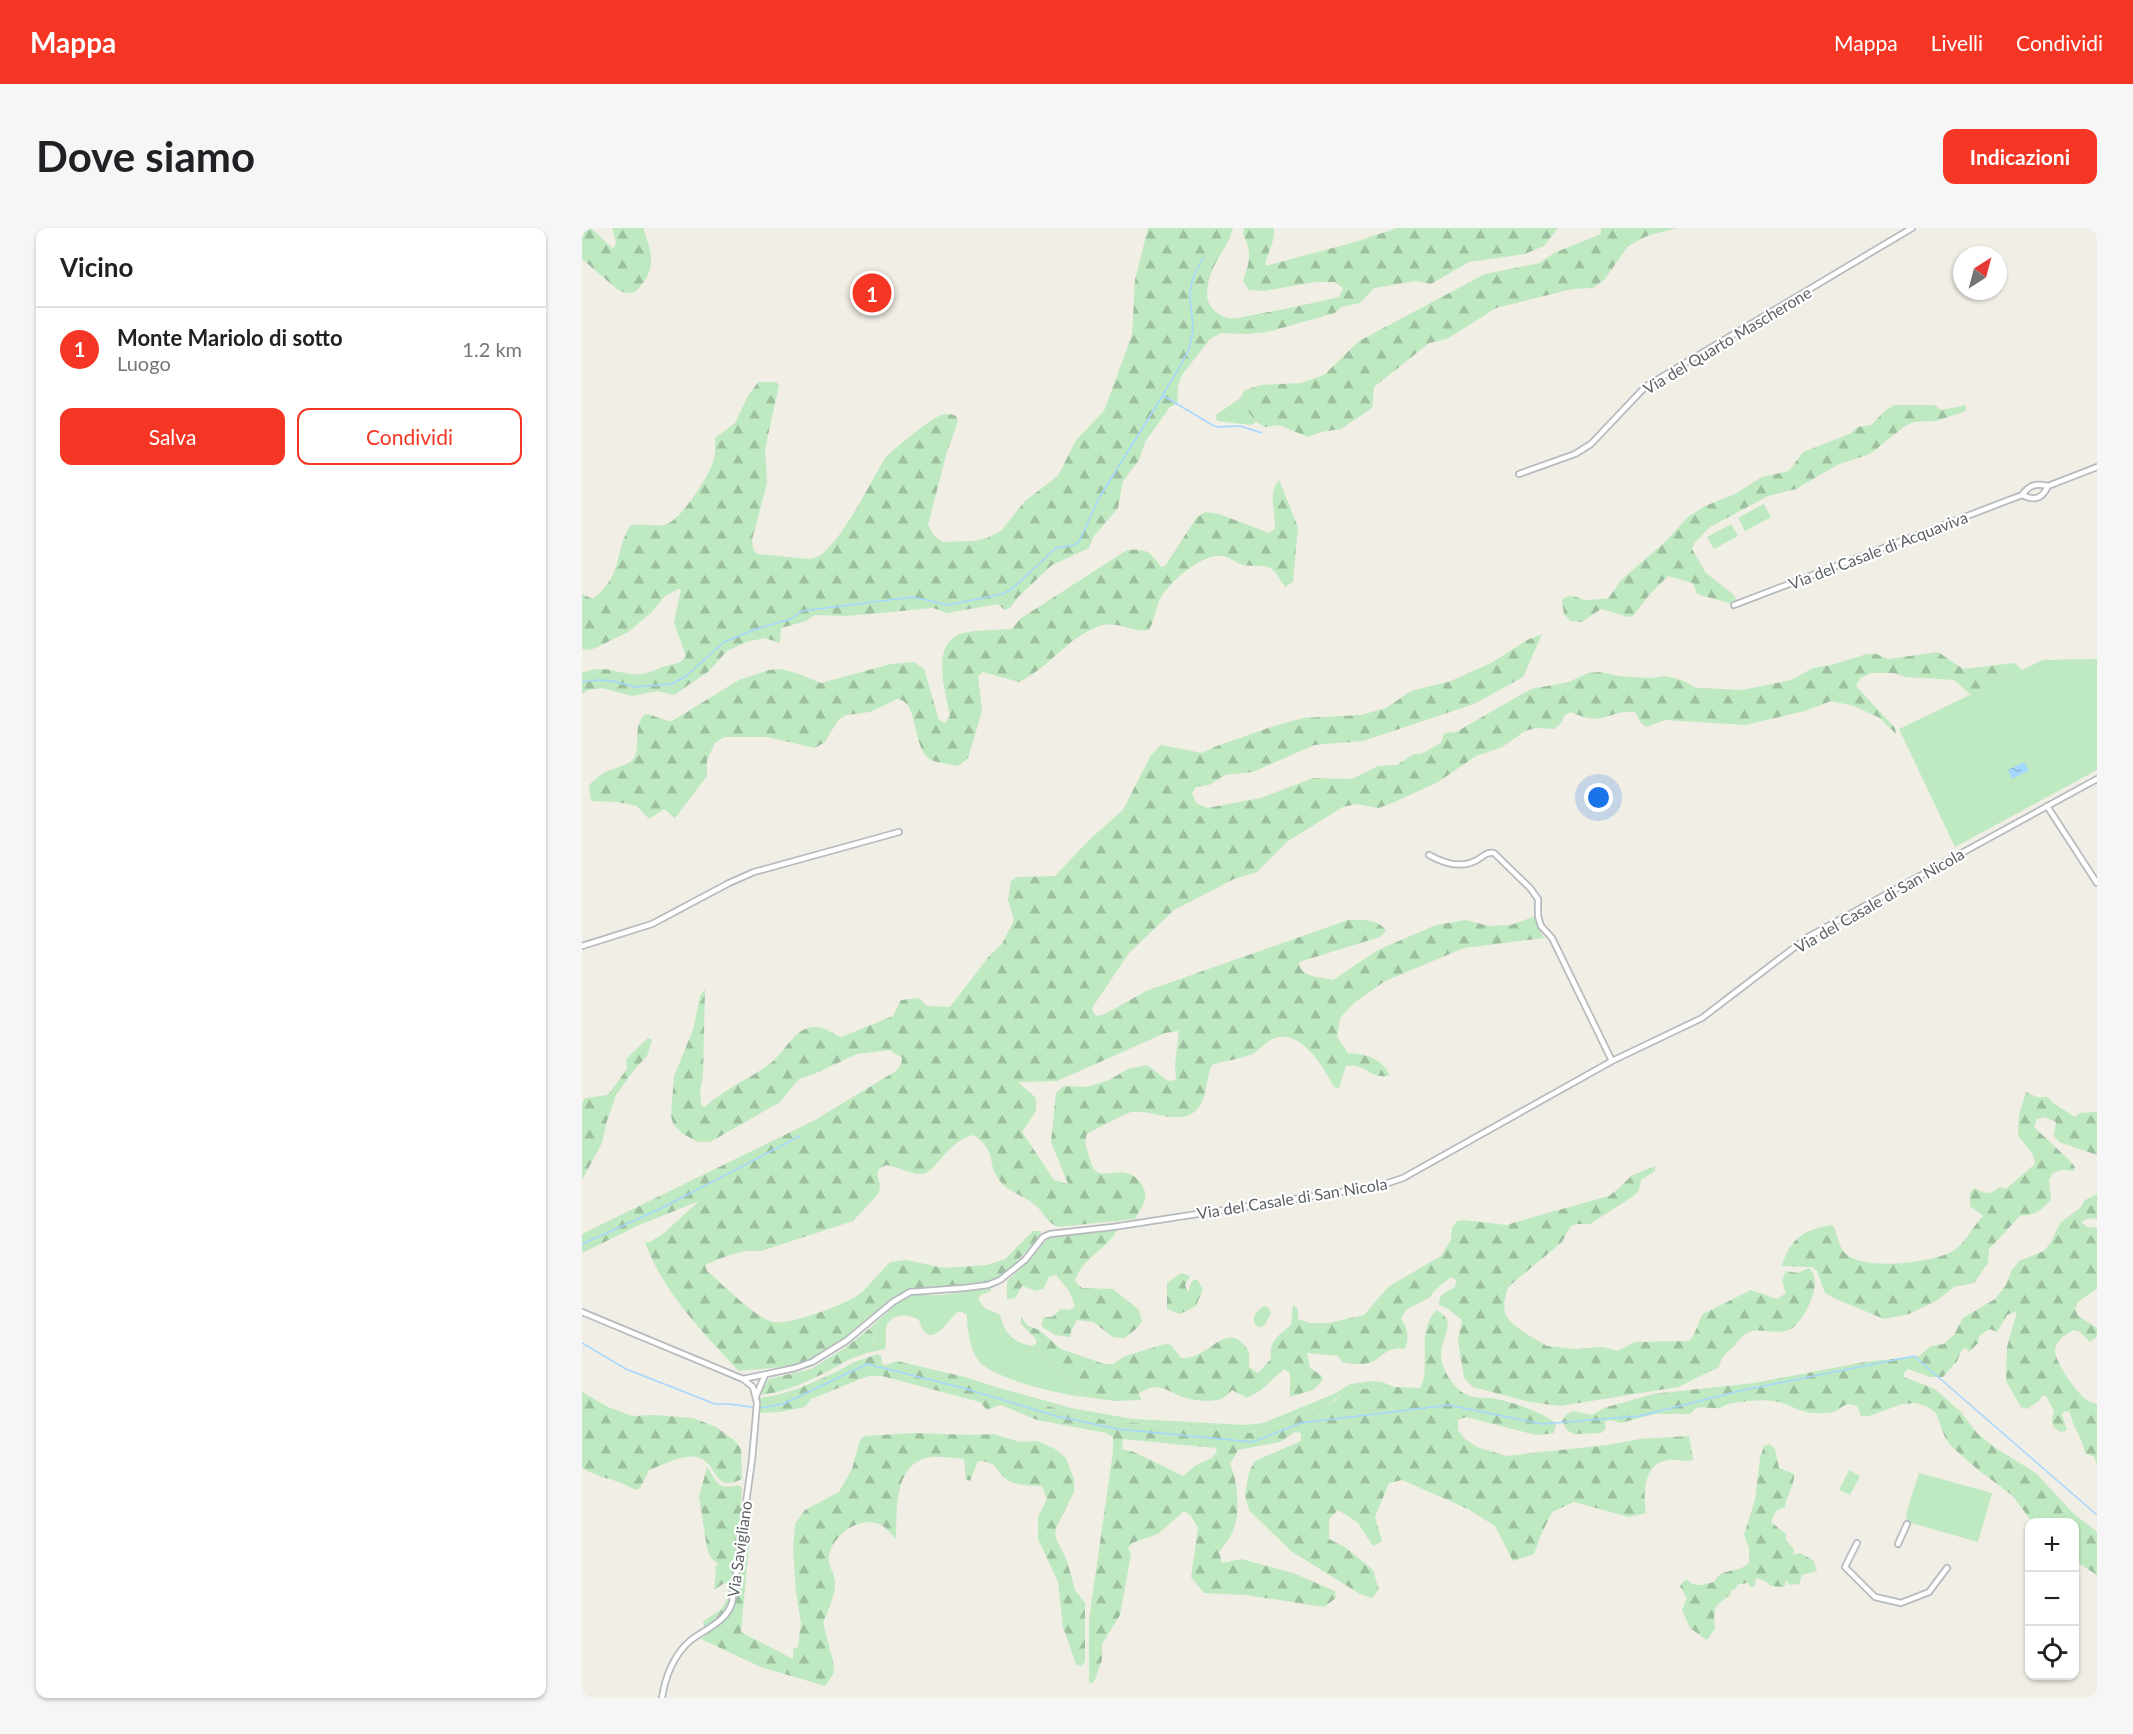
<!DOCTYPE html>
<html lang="it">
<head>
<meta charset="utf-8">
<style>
  body { margin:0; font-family:Lato,sans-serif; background:#f6f6f6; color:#202124 }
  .controls { position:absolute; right:18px; bottom:18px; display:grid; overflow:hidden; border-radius:12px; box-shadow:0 2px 4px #0004 }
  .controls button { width:54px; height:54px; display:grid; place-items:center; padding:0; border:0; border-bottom:2px solid #e0e0e0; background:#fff; color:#202124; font:30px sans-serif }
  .compass { position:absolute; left:1371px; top:18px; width:54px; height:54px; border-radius:50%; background:#fff; box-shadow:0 2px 4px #0004; rotate:36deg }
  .you { position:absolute; left:1017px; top:570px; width:21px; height:21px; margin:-15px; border:4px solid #fff; border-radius:50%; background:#1a73e8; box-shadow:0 0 0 9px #1a73e833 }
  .badge { display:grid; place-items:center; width:39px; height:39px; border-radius:50%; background:#f63624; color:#fff; font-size:20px; font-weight:700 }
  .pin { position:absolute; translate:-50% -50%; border:3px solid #fff; box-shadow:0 2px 6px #0006 }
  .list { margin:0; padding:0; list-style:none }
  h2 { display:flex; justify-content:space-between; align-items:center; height:78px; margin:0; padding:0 24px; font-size:26px }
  h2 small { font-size:20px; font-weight:400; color:#757577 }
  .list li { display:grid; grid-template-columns:39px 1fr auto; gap:18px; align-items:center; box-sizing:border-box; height:84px; padding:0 24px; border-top:2px solid #e0e0e0 }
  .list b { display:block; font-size:22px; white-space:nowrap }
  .list p { margin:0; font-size:20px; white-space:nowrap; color:#757577 }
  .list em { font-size:20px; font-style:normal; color:#757577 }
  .actions { display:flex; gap:12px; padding:18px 24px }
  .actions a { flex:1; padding:14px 0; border:2px solid #f63624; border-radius:12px; text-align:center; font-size:21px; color:#f63624 }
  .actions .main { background:#f63624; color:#fff }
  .icon { flex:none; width:33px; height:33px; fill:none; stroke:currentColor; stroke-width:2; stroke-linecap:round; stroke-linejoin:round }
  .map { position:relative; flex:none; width:1515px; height:1470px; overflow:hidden; border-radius:12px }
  header { display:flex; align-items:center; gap:36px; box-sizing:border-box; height:84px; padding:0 30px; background:#f63624; color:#fff }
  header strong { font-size:28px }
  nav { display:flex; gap:33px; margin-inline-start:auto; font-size:21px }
  .intro { display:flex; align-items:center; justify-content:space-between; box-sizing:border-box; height:144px; padding:0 36px }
  h1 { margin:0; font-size:42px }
  .button { padding:15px 27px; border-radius:12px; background:#f63624; color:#fff; font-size:21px; font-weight:700 }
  main { display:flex; gap:36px; padding:0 36px }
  aside { flex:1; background:#fff; border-radius:12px; box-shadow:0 2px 4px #0004 }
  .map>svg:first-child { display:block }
  .green { fill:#bfe9c0 }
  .forest { fill:url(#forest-firs); fill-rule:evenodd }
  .water { fill:url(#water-ripples) }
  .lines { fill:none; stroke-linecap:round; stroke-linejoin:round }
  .stream { stroke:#a6d7ff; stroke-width:1.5 }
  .minor-casing { stroke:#b7bbbf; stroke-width:8 }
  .minor { stroke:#fff; stroke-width:4.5 }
  .labels { text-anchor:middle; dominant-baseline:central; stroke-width:4.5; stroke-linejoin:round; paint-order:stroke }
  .street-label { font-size:16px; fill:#5c6166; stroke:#fff }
</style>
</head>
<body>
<header>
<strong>Mappa</strong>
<nav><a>Mappa</a><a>Livelli</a><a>Condividi</a></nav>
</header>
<div class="intro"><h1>Dove siamo</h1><a class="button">Indicazioni</a></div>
<main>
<aside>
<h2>Vicino<small></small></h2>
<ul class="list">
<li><span class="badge">1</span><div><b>Monte Mariolo di sotto</b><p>Luogo</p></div><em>1.2 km</em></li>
</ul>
<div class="actions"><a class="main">Salva</a><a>Condividi</a></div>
</aside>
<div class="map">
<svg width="1515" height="1470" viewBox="0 0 1515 1470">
  <defs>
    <pattern id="forest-firs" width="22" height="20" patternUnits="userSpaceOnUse" patternTransform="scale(1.5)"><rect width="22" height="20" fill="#bfe9c0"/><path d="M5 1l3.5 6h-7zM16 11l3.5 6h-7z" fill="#9ec0a0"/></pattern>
    <pattern id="water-ripples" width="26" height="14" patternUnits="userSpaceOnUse" patternTransform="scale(1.5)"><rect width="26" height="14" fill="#a6d7ff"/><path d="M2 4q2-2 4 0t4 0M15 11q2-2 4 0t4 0" fill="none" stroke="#8ab2d2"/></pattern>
  </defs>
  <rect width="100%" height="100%" fill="#f0eee5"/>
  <!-- green -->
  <path class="green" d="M657,171L674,194L669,197L636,193L634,191V187Z
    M1182,276L1189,289L1163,303L1156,290Z
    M1149,296L1156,308L1132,321L1125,309Z
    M1515,431V542L1373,619L1317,501L1461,432Z
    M408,1059L409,1063L399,1067L396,1070C403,1085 407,1080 418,1087C422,1105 432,1115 450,1118L456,1114L458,1126C473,1138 489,1149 496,1168C473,1165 409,1150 396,1132C388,1120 385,1101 385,1087L380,1084H375C363,1097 346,1124 337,1092C327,1085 306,1085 304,1101C304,1108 304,1115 303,1121L285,1125L292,1114L293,1107L287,1101L320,1071L330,1067H359Z
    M790,1153L800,1154L812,1159L794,1162L775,1160L753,1171L746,1178L718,1185L693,1198L667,1205L521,1192L451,1174L443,1179L441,1186L419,1177L415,1178L418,1172L414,1159L489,1180L551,1191L664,1197L681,1195L706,1185L754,1165L768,1156Z
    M218,1160L195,1171L193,1177L198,1184L177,1185L178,1170L195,1167Z
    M1267,1242L1278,1248L1268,1267L1257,1262Z
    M1337,1245L1410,1265L1396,1314L1329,1295L1325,1292L1324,1286Z"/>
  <!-- forest -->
  <path class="forest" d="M0,0H9L31,21L34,15L30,0H61C71,26 75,43 53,64L43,65L35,61L0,31Z
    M566,0H651C644,25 627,35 625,64C624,77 635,88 647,90C653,92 663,88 670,87C699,82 728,76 757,69L761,60L753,54H733L682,63L667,62L661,53C665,42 669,31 666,19C664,11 660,8 662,0H692C693,16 685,23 683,38L773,14L815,0H976L962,18L943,26L887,34L849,56L834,53L792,60L778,75L759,79L753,85L685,104L664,106L639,105L628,111L600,147L596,158L595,176L588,179L563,214L557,232L541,253L536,280L511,309L507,320L470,337L436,369L429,379L423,382L416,376L365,385L351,380L265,388L233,387L224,393L199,400L198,415L183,410L164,414L145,423L127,443L92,467L75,463L50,468L20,460L6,462L0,466V445C24,434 39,449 61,446C69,445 76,440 84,438C92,436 99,436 104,428L92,395L99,361H96L83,368L69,385L46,404L9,422L0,421V366L11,371C42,346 31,327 48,298C61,294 74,300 85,296C99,291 125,251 130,237C133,230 134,218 133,210L153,195L166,168L176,154H194L197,157L183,221L185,255L170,312L171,321L175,326L227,331C232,330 236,329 240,326C261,310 289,254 303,230C312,221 350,189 360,187C365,185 370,186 374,188L376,193L365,224L346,297L352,308L361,314L392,313L405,310L419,303L443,273L476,248L494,212L522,183L550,107L553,52Z
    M1019,0H1096L1067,7L1046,18L1023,51L1011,60L990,61L914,80L865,111L847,115L792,159L790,180L759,201L739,204L726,209L697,197L683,199L674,194L657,171L663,162L679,157L719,155L742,147L777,113L903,46L958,35L972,25L1019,6Z
    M1312,177H1352L1360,182L1384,177V183L1354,193L1331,194L1323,198L1288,226L1255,237L1214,261L1186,268L1128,299L1113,314L1110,321L1124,345L1152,367L1154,372L1147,375L1115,366L1111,355L1086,348L1067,367L1051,388L1047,389L1019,381L1000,394L988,393L982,386L980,372C991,363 993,371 1004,372C1011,372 1019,370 1026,371L1039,352L1083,314L1106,289L1123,278L1153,266L1180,249L1207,243L1221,224L1268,206L1276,199L1289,197L1303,183Z
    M697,252L716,299L711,354L703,359C685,331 690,341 662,337C655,336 648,329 641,328C620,325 587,354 578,371C573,381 573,391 567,402C551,405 537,393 521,397C488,406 467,440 437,454L401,444L396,448L400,483L386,530L376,538C368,536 354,535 348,531C330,520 337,472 315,471L288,484L264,487L256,492L243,514L233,520L185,509H142L133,515L125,532V548L93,590L82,581L67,591L55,578L36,574L9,573L7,557C12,552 17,548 23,544C31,540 49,538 53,528C58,515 51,497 63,486C73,487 81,493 90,493L157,452L187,442L199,441L214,445L239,455L309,436L332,434L342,441L357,492L363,495L368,488C364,465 348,418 378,406C388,402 417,402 430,401L438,391L545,322C565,321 568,323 579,339L583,338L615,289L623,284L637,286L687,305L693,301C694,284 685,266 697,252Z
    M960,406L941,449L892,476L781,513L732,517L671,544L643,547L627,557L614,559L610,565L614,575L625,580L679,570L731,550L770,551L796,538L815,537L832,526H839L859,515L862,505L874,504L949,461L987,454L1006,445L1019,444L1037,448L1068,450L1084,448L1102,453L1114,460L1161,462L1209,452L1231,440L1249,437L1285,426H1294L1306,431L1356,424L1381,441L1433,435L1440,442L1389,467L1372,452L1324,449L1311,445H1289L1278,450L1274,458L1313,500L1314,506L1298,490L1272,478L1249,473L1223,483L1163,497L1083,492L1064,499L1059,495L1053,484C1023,482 1024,500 989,484L983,487L979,495L972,501L954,500L943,503L920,519L894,528L856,554L808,576L796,580L774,576L761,579L706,613L675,644L652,651L592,682L547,725L510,780L512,786L516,788L523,786L564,763L766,692C778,692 797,690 804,703L798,709L717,734C717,749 738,749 751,752L796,722L854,697L884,692L907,698L929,697L954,688L956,699L962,710L882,720L803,753L772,775L758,790L755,809L766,825C785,826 798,830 808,847C792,852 786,840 774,838C771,837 767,838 764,838L757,860L752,859C742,840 720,801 693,810C684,813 678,822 670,826C658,831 642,833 630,837C624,849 626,862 619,876C604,902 572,881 550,884C546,884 510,903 505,906C502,913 504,918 506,925C508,930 509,939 513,942C522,952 543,935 557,953C569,968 562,975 553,991L476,999C462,992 463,985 453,977C443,968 426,964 418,953C403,934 417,924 391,907C367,912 353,945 341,946C328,947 316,938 304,937L297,941L295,946L298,957L297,965L271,993L179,1023C158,1021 142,1029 123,1037L125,1043C140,1056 174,1090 191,1094C206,1098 268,1075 279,1065C289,1056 298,1044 308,1034L325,1032L361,1040L405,1037L423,1031L451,1003H459L458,1009L422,1047L414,1052L401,1055L327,1061L310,1071L266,1108L236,1128L211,1138L157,1143C121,1105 81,1064 63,1014H68L82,1005L117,973L55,998L0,1025V1006L233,892L314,843L319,836L320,830L308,822L275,826L232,846L217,851L198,874L128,914H116L101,906L91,896L89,887L92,848L111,802L118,768L123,761L121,848L118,863L119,877L123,879C143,860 169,851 190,834C204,822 213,799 233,799C244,799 250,806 259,809L311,788L319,772L337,770L345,778L368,779L408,727L420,716L432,692L426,672L429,653L435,649L473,648L508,611L541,582L569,527L579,517L620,525L635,518L689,499L721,490L779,487L804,480L829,463L869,453L911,434L945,412ZM597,803L593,836L594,852L586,853L565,837L546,841L527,852L504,859L482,858L474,865L469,914L486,956L472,952L440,904L454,883V870L436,854L475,853L583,805Z
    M66,810L70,812L65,828L52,842L34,867L25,893L20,915L0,952V875L3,870L26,867L45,841L44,831Z
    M1444,864L1455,869H1466L1471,875L1493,889L1498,885L1515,884V927L1477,914L1472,908L1474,894L1463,889L1455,891L1452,899L1488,933L1493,939L1491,943L1480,942L1471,945L1467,952L1469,972C1460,981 1453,989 1439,987L1407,1021L1406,1035L1392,1055L1372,1059L1354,1073L1327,1086L1302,1091L1254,1071L1243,1065L1235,1043L1230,1039L1200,1038C1208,1010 1223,1001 1251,997C1255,1006 1257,1020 1264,1026C1282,1043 1351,1035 1371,1023C1383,1016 1391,998 1401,988L1388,978V965L1393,960C1403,967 1408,967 1418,959L1424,961L1453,936L1451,927L1436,907L1437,887Z
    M1073,938V943L1059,952L1057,962L1050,969L1008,996H994L988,999L980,1014L926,1059L922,1074L923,1086L929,1094L941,1104L965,1118L994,1121L1020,1119L1036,1123L1053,1114L1107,1113C1115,1105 1115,1095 1121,1086L1169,1062L1195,1071L1204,1065L1200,1053L1204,1043L1216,1045L1227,1040C1243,1053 1223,1092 1209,1101C1196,1108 1180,1099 1167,1104C1160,1107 1155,1115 1150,1120C1143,1126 1139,1130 1137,1139L1096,1159L978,1178L948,1174L891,1159L882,1150L876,1112L880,1092L866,1081L857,1077C857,1066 863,1064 872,1060L875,1053L869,1049L853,1062L847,1070L825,1081L819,1090C826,1101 827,1109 823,1121C807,1117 802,1128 789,1134C780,1138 769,1136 760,1134L756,1128L725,1125L728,1140L740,1148L741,1152L731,1162L708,1169V1145L702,1141L679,1162L665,1170L650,1162C647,1165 643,1169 639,1171C629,1174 611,1173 601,1169C583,1162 577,1153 557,1165L559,1172L533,1173L496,1168C489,1149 473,1138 458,1126C455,1107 451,1109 439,1096V1089L446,1098L457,1102L479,1121L522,1136H531L543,1128L583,1116L589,1117L599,1130C623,1133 640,1099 658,1113C661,1116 666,1121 667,1124C667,1128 667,1134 667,1139L676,1145L689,1131C687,1112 696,1108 709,1097L711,1076L716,1082V1091L727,1095H747L782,1087L806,1059L859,1028L869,1012L870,1000L875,993L882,992L924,997L962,986L1027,968L1037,960L1049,948Z
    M1515,966V991L1507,990L1499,994L1505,999L1515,1000V1061L1497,1073L1493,1080L1496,1088L1515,1100V1108L1508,1114L1498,1104L1492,1102C1484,1106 1474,1112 1473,1122C1472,1133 1494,1163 1502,1170C1505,1173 1511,1175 1515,1176V1237L1512,1229L1503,1225C1501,1210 1490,1199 1488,1184L1482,1183L1480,1187L1485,1202L1479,1204C1468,1198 1469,1194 1472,1183L1464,1168H1460L1457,1173L1445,1181L1439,1179L1424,1153L1425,1119L1435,1083L1425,1087L1415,1104L1408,1101L1397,1108L1396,1115L1387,1124L1384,1120L1380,1122L1375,1133L1361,1149H1348L1326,1141L1322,1145V1149L1353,1161L1378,1183L1395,1205L1412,1219L1454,1245L1491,1285L1515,1304V1347L1493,1333L1492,1294H1450L1430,1267L1395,1241L1369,1218L1363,1209L1354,1185L1346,1179L1334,1175L1320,1176L1287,1188H1279L1275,1178C1262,1174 1263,1178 1254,1183C1248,1186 1237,1185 1231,1185C1218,1185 1205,1174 1191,1173C1177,1171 1163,1174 1150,1175C1145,1176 1141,1179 1137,1180C1129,1181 1121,1178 1114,1180L1108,1186H1072L1039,1195L1029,1192L1023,1193L1024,1200L1019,1205L991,1206L984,1201L980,1193L985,1186L991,1183L1010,1187L1022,1180L1071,1166L1172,1155L1283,1134L1337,1128L1349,1118L1362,1116L1372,1107L1381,1090L1413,1071L1424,1057L1430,1042L1437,1033L1462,1023L1469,1014L1478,995L1498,980L1503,972Z
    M535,1002C525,1022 499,1030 493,1053L500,1060L531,1061L557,1082L560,1094L554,1101L542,1110L531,1109L511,1094L495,1092L489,1103L488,1109L473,1107L459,1098L462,1089H470L479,1081L488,1082L493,1078L487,1063L474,1047L467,1049L462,1060L455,1063L440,1058L433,1070L425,1071V1053L446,1034L466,1010Z
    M599,1045L608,1048L603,1057L606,1064L610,1053L615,1051L621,1061L614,1078L598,1086L585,1081V1055Z
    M682,1078L687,1080L689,1085L682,1098L677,1099L672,1095C671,1086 676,1082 682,1078Z
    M854,1082C877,1093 859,1109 859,1127C859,1138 867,1152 875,1160C887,1173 904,1168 919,1172C935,1176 963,1185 974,1196L972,1205L954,1207L884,1189L876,1192V1202L883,1211L895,1219L924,1228L1026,1217L1058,1211L1107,1208L1111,1232C1103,1234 1095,1231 1087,1232C1061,1234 1061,1267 1064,1285L1047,1289L992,1274L970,1284L959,1307L952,1326L931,1333L913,1298L886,1281L820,1252L807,1255L793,1289L800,1313L791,1318L775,1294L756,1282L747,1291V1311L763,1319L791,1342L797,1362L790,1370L778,1366L709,1323L667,1282L663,1267L667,1244L673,1233L719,1213V1205L713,1204L698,1214L656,1222L648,1236C656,1253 659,1287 650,1305C647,1312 641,1318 637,1324L640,1335L659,1331L711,1345L753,1363L754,1370L742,1379L665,1367L622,1365L609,1349L616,1300L609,1288L602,1283L576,1306L550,1315L546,1320L549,1326L538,1387L520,1416V1432L512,1454L507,1456V1391L531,1224V1209L524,1205L455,1192L441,1186L443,1179L450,1174L521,1192L667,1205L693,1198L718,1185L746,1178L764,1164L775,1160L794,1162L812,1159L838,1160C850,1139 833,1106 854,1082ZM541,1211L634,1220L635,1224L630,1230L614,1237L601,1248L552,1224L540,1221Z
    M287,1101L293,1107C292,1113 290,1120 286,1124C281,1128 273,1128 268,1131C240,1147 212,1162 180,1167L179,1162L187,1151L229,1141L263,1120Z
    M296,1126L299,1128L300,1136L304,1137L315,1133L383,1149L414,1159L418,1172L415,1178L405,1182L398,1174L300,1148H286L229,1171L223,1179L198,1184L193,1177L195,1171L218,1160L254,1144L272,1134Z
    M0,1164L26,1179L50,1188L73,1187L111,1190L134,1199L153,1213L159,1221L160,1251C131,1265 137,1238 118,1230C103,1224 81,1237 67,1242L58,1260L53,1262C36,1251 16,1250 0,1240Z
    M330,1205L391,1207L411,1206L438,1214L456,1213L473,1221L484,1230L492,1251V1264L474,1300L473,1308L485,1333L493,1362L503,1375V1434L499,1438L494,1436L481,1399L476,1354L456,1311V1289L465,1271L460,1258C449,1257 436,1258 427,1253C412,1244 419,1234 396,1233L388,1253L384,1251L382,1231C372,1230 360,1228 349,1229C311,1234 315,1283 314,1311C309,1306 303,1298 297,1296C276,1288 251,1307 247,1328C245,1338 253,1345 253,1355C254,1365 245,1385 241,1395L251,1433L252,1445L243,1458L179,1439L119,1411L149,1386L165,1286L170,1284L159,1404L211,1431V1421L216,1419L219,1395L214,1364L211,1322L213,1296L223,1282L257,1264L270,1241L278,1212L283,1208Z
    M1187,1216L1193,1221L1197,1240L1212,1246C1213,1257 1204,1268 1203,1279L1194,1283L1189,1294L1204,1306V1312L1212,1321L1211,1327L1219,1325L1232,1333L1235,1343L1220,1347L1217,1356L1207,1357L1204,1352L1202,1359L1189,1358L1183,1353L1174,1350L1173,1357L1169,1360L1166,1355L1156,1356L1153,1361L1149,1362V1366C1132,1379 1131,1378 1133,1401L1125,1412L1108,1400L1100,1382L1105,1370L1098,1358L1104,1351C1112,1360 1121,1357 1132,1354C1137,1344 1144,1344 1153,1342C1157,1342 1163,1338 1167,1335V1320L1162,1307L1173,1272L1178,1230L1182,1218Z
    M125,1239C136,1256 136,1262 157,1257L160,1260C158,1281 161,1303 156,1325C155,1331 151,1336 151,1342C151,1353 151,1369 147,1379C142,1390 132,1395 122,1398L121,1394C126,1389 133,1387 138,1382C145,1376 148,1362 144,1354L132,1362L134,1344L133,1339L136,1336L129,1330L125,1320L117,1269Z"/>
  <!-- water -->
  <path class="water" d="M1442,534L1447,542L1430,551L1426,542Z"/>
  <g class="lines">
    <!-- stream -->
    <path class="stream" d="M582,168L630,197L636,199L658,198L680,205
      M0,454L16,452L31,453L53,459L90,456L104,448L142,414L174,401L209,391L220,383L331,369L366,377L420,366L430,361L474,320L492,317L497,314L517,270L581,167C588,153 605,130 608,117C614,98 608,84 608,65C609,52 615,41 621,30
      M0,1016L80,980L218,908
      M0,1115L44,1141L133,1176H147L177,1180L201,1176L285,1136L381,1160L474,1188L535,1201L671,1214L719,1195L867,1177L960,1196L1058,1188L1157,1163L1332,1128L1515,1287"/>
    <!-- minor casing -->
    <g class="minor-casing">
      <path id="minor" d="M937,246L993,226L1009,216L1063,159L1330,0
        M1440,267C1453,273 1460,271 1466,258
        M1152,377L1440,267C1447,257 1454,255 1466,258L1515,239
        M1465,578L1515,655
        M847,627C861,635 879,641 895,632C902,628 904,624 912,625L948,660L956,671V688L959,698L970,710L1030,833
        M0,718L70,696L147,655L172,644L317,604
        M0,1084L161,1151L213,1140L230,1134L264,1113L311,1074L328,1064L382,1060L406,1057L418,1052L443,1032L461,1009L468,1006L531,999L797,958L821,950L1030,833L1120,790L1226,709L1515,551
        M174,1168L183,1147
        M1275,1315L1263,1339L1293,1369L1319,1375L1347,1364L1365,1340
        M1316,1316L1325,1296
        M80,1470C83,1449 92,1426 109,1412C123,1401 144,1394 150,1375L170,1232L175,1175L171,1159L161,1151"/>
    </g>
    <!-- minor -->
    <use href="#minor" class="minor"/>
  </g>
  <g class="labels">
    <!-- street labels -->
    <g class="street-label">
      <text transform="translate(1145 112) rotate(-31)">Via del Quarto Mascherone</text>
      <text transform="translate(1296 322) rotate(-21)">Via del Casale di Acquaviva</text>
      <text transform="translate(1297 672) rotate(-30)">Via del Casale di San Nicola</text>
      <text transform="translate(710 970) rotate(-9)">Via del Casale di San Nicola</text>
      <text transform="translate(157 1321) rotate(-82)">Via Savigliano</text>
    </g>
  </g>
</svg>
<div class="controls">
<button>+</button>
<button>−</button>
<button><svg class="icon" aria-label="locate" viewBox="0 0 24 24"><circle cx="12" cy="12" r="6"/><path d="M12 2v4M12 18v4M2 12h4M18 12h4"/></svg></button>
</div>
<svg class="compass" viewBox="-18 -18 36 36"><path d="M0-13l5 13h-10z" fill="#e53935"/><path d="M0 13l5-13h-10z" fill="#757577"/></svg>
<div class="you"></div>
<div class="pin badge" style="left:290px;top:65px">1</div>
</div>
</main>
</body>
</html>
